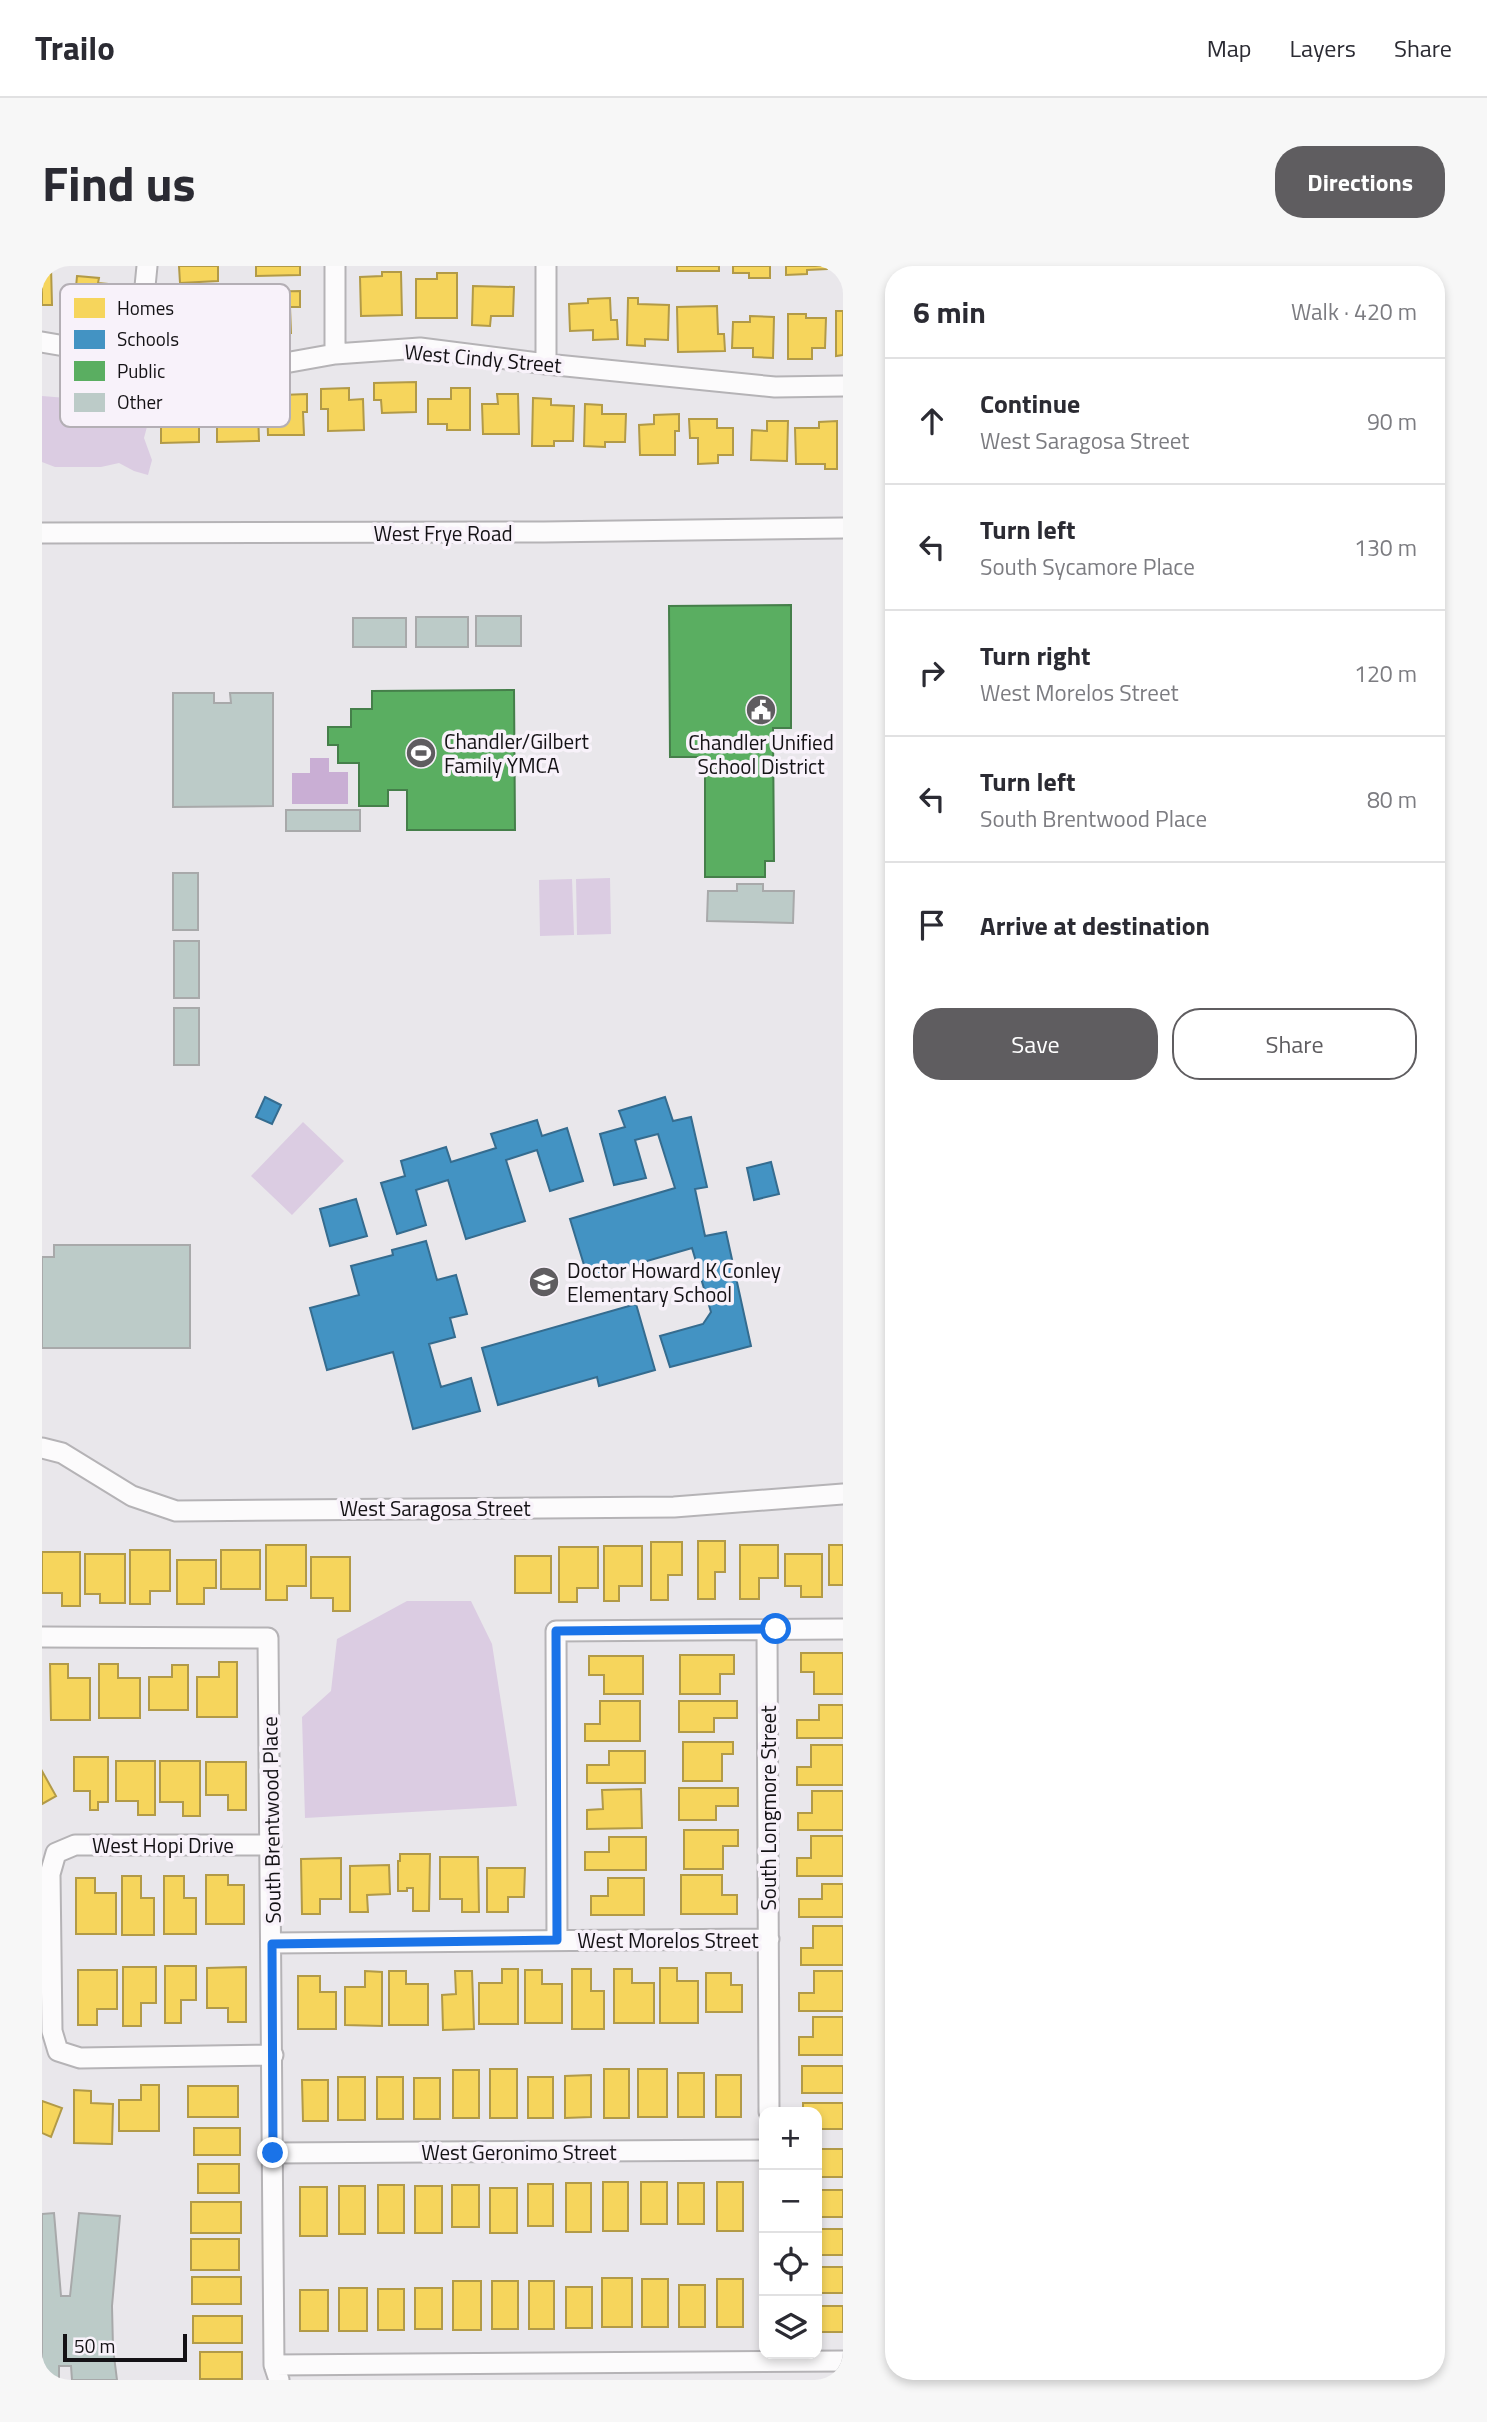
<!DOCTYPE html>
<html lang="en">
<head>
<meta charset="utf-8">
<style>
  body { margin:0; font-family:"Titillium Web",sans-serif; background:#f7f7f7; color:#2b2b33 }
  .controls { position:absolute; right:21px; bottom:21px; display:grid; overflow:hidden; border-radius:14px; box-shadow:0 4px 10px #0003 }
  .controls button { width:63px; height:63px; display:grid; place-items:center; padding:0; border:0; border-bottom:2px solid #e1e1e2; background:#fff; color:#2b2b33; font:35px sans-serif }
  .scale { position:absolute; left:21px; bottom:18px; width:124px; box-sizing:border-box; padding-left:7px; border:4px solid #141215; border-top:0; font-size:19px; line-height:24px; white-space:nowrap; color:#141215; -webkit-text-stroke:5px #f8f2fa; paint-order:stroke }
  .stop { position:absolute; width:21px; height:21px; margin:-16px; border:5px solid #1a73e8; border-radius:50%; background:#fff }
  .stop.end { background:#1a73e8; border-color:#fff; box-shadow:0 2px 7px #0008 }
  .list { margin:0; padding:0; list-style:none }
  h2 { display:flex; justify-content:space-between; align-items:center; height:91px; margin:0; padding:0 28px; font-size:30px }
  h2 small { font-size:23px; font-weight:400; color:#7c7c81 }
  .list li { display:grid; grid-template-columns:46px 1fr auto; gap:21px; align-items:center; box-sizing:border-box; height:126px; padding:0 28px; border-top:2px solid #e1e1e2 }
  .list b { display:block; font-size:26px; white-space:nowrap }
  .list p { margin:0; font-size:23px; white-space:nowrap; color:#7c7c81 }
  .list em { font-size:23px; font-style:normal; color:#7c7c81 }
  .actions { display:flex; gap:14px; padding:21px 28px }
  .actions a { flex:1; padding:16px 0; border:2px solid #5f5d60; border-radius:28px; text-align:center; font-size:24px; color:#5f5d60 }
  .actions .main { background:#5f5d60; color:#fff }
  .icon { flex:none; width:38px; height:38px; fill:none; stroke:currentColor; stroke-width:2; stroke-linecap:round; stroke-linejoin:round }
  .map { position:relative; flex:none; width:801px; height:2114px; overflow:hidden; border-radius:28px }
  header { display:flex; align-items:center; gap:42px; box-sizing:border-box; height:98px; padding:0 35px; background:#fff; border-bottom:2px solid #e1e1e2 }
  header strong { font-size:33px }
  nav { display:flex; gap:38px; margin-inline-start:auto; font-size:24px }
  .intro { display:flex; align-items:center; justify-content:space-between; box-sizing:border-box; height:168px; padding:0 42px }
  h1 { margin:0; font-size:49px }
  .button { padding:18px 32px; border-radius:28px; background:#5f5d60; color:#fff; font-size:24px; font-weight:700 }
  main { display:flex; gap:42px; padding:0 42px }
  aside { flex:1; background:#fff; border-radius:28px; box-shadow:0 4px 10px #0003 }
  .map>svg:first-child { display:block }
  .green { fill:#dbcce2 }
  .water { fill:#c9aed4 }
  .homes { fill:#f6d55c; stroke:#b29a47; stroke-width:2 }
  .schools { fill:#4393c3; stroke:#356c8f; stroke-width:2 }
  .public { fill:#5aae61; stroke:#457f4a; stroke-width:2 }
  .building { fill:#bccbc8; stroke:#a8a9aa; stroke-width:2 }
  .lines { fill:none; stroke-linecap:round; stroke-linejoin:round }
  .minor-casing { stroke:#b5b3b6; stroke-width:23 }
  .minor { stroke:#fcfbfc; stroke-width:19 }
  .route { stroke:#1a73e8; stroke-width:9 }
  .labels { text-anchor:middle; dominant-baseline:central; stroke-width:7; stroke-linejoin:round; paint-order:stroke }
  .street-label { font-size:21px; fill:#141215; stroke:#f8f2fa }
  .poi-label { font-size:21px; fill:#141215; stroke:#f8f2fa; text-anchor:start }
  .key { fill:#f8f2fa; stroke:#b4afb5; stroke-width:2 }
  .key-label { font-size:19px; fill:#141215 }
</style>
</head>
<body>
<header>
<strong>Trailo</strong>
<nav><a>Map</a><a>Layers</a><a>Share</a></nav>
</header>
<div class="intro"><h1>Find us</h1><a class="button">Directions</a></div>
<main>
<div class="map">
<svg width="801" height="2114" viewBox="0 0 801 2114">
  <rect width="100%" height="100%" fill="#e9e7eb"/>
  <!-- green -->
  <path class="green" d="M0,130L98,138L110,142L102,172L110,194L106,209L92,205L77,197L59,201H13L0,196Z
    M568,612L569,668L535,669L534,613Z
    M530,613L532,669L498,670L497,614Z
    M261,856L302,895L250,949L209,910Z
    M365,1335H429L450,1378L475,1540L263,1552L260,1451L289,1425L295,1373Z"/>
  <!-- water -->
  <path class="water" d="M268,492H287V506H306V538H250V507H268Z"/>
  <!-- homes -->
  <path class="homes" d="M0,0H9L10,39H0Z
    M137,0H176V15L138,17Z
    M214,0H258V9L214,10Z
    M635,0H677V5H635Z
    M691,0H728V12H707V7H691Z
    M744,0H785V3L765,4V8L744,9Z
    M340,6H359L360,49L319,50L318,11L340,10Z
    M395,7H415V52H374V13H395Z
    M35,10L57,12L56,17L76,19L73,47L53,44L52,53L25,50L27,31L33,32Z
    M431,20L472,21L471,50H449L448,60L430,59Z
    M258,25V41H248L249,67H216L215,26Z
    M568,32L569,54H575L576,73L551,74V64L528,65L527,38L546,37V33Z
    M586,32H596V38L627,39L626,74L603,73V80L585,79Z
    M675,40L676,68H682L683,85L636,86L635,41Z
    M794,45H801V89L794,90Z
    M746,48H764V52H784L783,82H770V93H746Z
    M708,50L732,51L731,92L711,91V82H690L691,56H708Z
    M374,116V146L340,147L339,134H332V117Z
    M307,122V134L321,133L322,164L286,165V143H279V123Z
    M409,122H428V164H405V158H386V133H409Z
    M265,128V146H261L262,169H226L225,139H240V129Z
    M455,128H476L477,168H441L440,138H456Z
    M491,132L509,133V139L532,140L531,175H512V180H490Z
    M175,136H192V145H216L217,175L175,176Z
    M166,138L167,156H157V176L119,177V139Z
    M543,138L560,139V148H584L583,176H563V181L542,180Z
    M637,148V165H633V189H598L597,159L612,158V149Z
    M647,153H675V162H691V189H676V197L656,198V172H648Z
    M725,155H746L745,195L709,194L710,164L725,165Z
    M795,155V203H783V198H754L753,162H777V156Z
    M656,1275H683V1306H673V1333H656Z
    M609,1276H640V1309H626V1334H609Z
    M224,1279H264V1320H245V1334H224Z
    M698,1279H736V1312H717V1333H698Z
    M787,1279H801V1319H787Z
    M562,1280H600V1320H577V1335H562Z
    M517,1281H556V1322H535V1336H517Z
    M88,1284H128V1325H108V1338H88Z
    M179,1284H218V1323H179Z
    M0,1286H38V1340H20V1327H0Z
    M43,1288H83V1337H58V1328H43Z
    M743,1288H780V1331H759V1320H743Z
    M473,1290H509V1327H473Z
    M269,1291H308V1345H291V1332H269Z
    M135,1294H174V1322H162V1338H135Z
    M759,1387H801V1428H772V1406H759Z
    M638,1389H692V1408H678V1428H638Z
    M547,1390H601V1428H562V1409H547Z
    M177,1396H195V1451H155V1411H177Z
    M8,1398H26V1412H48V1454H9Z
    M57,1398H76V1412H98V1452H57Z
    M130,1399H146V1444H107V1411H130Z
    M558,1435H598V1475H543V1458H558Z
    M637,1435H695V1452H672V1466H637Z
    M777,1439H801V1472H755V1454H777Z
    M641,1476H691V1488H680V1515H641Z
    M769,1479H801V1519H755V1501H769Z
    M567,1485H603V1517H545V1499H567Z
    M32,1491H66V1536H56V1544H48V1525H32Z
    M74,1495H113V1549H96V1535H74Z
    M118,1495H158V1550H141V1536H118Z
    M164,1496H204V1544H186V1529H164Z
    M0,1505L14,1530L0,1538Z
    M637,1522H696V1540H674V1554H637Z
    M599,1523L600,1562L545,1563V1544L561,1543L560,1524Z
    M770,1525H801V1564H756V1547H770Z
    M642,1564H696V1580H681V1603H642Z
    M769,1570H801V1610H755V1592H769Z
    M567,1571H604V1604H543V1586H567Z
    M358,1588H388L387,1645H371V1622H365V1625H356V1595H358Z
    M398,1591H436L437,1646H420V1633H398Z
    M299,1592V1633H278V1648H260L259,1593Z
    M347,1599L348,1628L325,1629L326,1646H308V1600Z
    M445,1602H483L482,1631H466V1646H445Z
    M164,1609H186V1619H202V1658H164Z
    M639,1609H680V1629H695V1648H639Z
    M80,1610H99V1632H112V1669H80Z
    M122,1610H142V1632H154V1668H122Z
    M34,1612H53V1627H74V1668H34Z
    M566,1612H602V1649H549V1630H566Z
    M780,1618H801V1651H757V1633H780Z
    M771,1660H801V1699H759V1682H771Z
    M123,1700H154V1734H139V1757H123Z
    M81,1701H114V1737H99V1760H81Z
    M204,1701V1756H186V1742H165V1702Z
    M618,1702H635V1715H656V1757H618Z
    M460,1703H476V1758H437V1717H460Z
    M530,1703H549V1725H562V1763H530Z
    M572,1703H590V1717H612V1757H572Z
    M36,1704H75V1743H55V1759H36Z
    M483,1704H500V1718H520V1757H483Z
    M323,1705L340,1706V1760L303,1759V1721H323Z
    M347,1705H364V1718H386V1759H347Z
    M413,1705H430L432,1763L401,1764L400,1729L414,1728Z
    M772,1705H801V1745H757V1727H772Z
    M664,1707H689V1719H700V1746H664Z
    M256,1710H278V1726H294V1763H256Z
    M771,1751H801V1789H757V1771H771Z
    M760,1800H801V1827H760Z
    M448,1803H475V1852H448Z
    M562,1803H587V1852H562Z
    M596,1803H625V1851H596Z
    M411,1804H437V1852H411Z
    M636,1807H662V1851H636Z
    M549,1809V1851L523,1852V1810Z
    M674,1809H699V1851H674Z
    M296,1811H323V1854H296Z
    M335,1811H361V1853H335Z
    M486,1811H511V1852H486Z
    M372,1812H398V1853H372Z
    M260,1814H286V1855H261Z
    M99,1819H117V1865H77V1834H99Z
    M146,1820H196V1851H146Z
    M32,1824L49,1825V1837L71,1838L70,1878L32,1877Z
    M0,1835L20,1842L9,1871L0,1867Z
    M761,1837H801V1863H775V1846H761Z
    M152,1862H198V1889H152Z
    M775,1883H801V1911H775Z
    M156,1898H197V1927H156Z
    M561,1916H586V1965H561Z
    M599,1916H625V1958H599Z
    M675,1916H701V1965H675Z
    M524,1917H549V1966H524Z
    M636,1917H662V1958H636Z
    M486,1918H511V1960H486Z
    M336,1919H362V1967H336Z
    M410,1919H437V1961H410Z
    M297,1920H323V1968H297Z
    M373,1920H400V1967H373Z
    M258,1921H285V1970H258Z
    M448,1922H475V1967H448Z
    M775,1924H801V1951H775Z
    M149,1936H199V1967H149Z
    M775,1963H801V1989H775Z
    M149,1973H197V2004H149Z
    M775,2001H801V2027H775Z
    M150,2011H199V2038H150Z
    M560,2012H590V2061H560Z
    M600,2013H626V2061H600Z
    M675,2013H701V2061H675Z
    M411,2015H439V2064H411Z
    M450,2015H476V2063H450Z
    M487,2015H512V2063H487Z
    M637,2019H663V2061H637Z
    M524,2021H550V2062H524Z
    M297,2022H325V2065H297Z
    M373,2022H400V2063H373Z
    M336,2023H362V2064H336Z
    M258,2024H286V2065H258Z
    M775,2040H801V2066H775Z
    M151,2050H200V2077H151Z
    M158,2086H200V2113H158Z"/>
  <!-- schools -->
  <path class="schools" d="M223,831L239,839L230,858L214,851Z
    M623,831L631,855L649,851L665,921L653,923L663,970L684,966L709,1080L628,1101L618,1070L661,1058L669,1046L650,982L546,1012L528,953L633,922L616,868L593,874L604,912L572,919L558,868L583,861L577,845Z
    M495,854L500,870L525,862L541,915L508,925L495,884L464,894L483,955L424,973L406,914L374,924L384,959L355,968L339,917L363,910L359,895L404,881L409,896L454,882L449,868Z
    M729,896L737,928L712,934L705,902Z
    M314,933L325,970L288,980L278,943Z
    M384,975L395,1014L414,1009L425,1048L408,1052L413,1071L387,1078L399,1121L429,1112L438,1145L371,1163L351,1086L285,1104L268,1042L317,1029L309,1000L351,989L350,984Z
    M594,1038L613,1104L557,1120L555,1111L456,1139L440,1082Z"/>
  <!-- public -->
  <path class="public" d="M749,339V462H731L732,595H723V611H663V491H628L627,340Z
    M472,424L473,564H365V524H346V540H317V497H296V479H286V461H309V443H330V425Z"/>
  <!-- building -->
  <path class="building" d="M434,350H479V380H434Z
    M374,351H426V381H374Z
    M311,352H364V381H311Z
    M131,427H172V437H189L188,427H231V540L131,541Z
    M244,544H318V565H244Z
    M131,607H156V664H131Z
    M695,618H721V625H752L751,657L665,655L666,625H695Z
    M132,675H157V732H132Z
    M132,742H157V799H132Z
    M12,979H148V1082H0V991H12Z
    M12,1947L19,2030H28L37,1947L78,1950L70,2040L71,2082L75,2114H30L29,2100H17V2114H0V1948Z"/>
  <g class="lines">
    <!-- minor casing -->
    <g class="minor-casing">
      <path id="minor" d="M293,0V88
        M504,0V98
        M0,76L157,103L226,100L293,88L378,82L504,98L733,121L801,120
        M96,92L105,0
        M0,267L502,266L801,262
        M0,1182L20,1187L90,1230L134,1245L632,1241L801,1228
        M725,1363L727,1846
        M0,1371L226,1372L232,2099L237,2114
        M229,1579H33L14,1587L8,1608L10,1765L16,1785L38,1792L231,1789
        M515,1674L514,1365L801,1363
        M230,1677L727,1673
        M231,1887L722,1884
        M232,2099L801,2095"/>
    </g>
    <!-- minor -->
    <use href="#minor" class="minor"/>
  </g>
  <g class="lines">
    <!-- route -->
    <path class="route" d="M231,1887L230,1678L515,1674L514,1365L734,1363"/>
  </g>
  <!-- icons -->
  <defs>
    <g id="civic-disc" transform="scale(1.575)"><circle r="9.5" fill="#5f5d60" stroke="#f8f2fa"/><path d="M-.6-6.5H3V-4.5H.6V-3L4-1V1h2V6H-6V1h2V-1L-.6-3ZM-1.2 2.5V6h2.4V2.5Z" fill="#fff"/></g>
    <g id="stadium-disc" transform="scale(1.575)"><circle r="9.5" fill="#5f5d60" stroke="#f8f2fa"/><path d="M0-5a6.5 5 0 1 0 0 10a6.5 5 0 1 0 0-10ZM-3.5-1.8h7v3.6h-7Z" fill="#fff"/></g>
    <g id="school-disc" transform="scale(1.575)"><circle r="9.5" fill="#5f5d60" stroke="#f8f2fa"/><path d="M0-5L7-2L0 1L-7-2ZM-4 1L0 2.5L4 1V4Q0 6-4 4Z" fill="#fff"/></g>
  </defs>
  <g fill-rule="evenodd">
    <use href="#civic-disc" x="719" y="444"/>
    <use href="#stadium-disc" x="379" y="487"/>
    <use href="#school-disc" x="502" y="1016"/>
  </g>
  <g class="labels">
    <!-- street labels -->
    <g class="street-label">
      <text transform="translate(441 92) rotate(5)">West Cindy Street</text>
      <text x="401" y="267">West Frye Road</text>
      <text x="393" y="1242">West Saragosa Street</text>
      <text transform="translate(726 1542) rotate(-90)">South Longmore Street</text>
      <text transform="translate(229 1554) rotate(-91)">South Brentwood Place</text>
      <text x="121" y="1579">West Hopi Drive</text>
      <text x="626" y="1674">West Morelos Street</text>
      <text x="477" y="1886">West Geronimo Street</text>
    </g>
    <!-- poi labels -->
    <g class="poi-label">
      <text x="402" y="475">Chandler/Gilbert<tspan x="402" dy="24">Family YMCA</tspan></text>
      <text x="719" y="476" text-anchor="middle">Chandler Unified<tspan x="719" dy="24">School District</tspan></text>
      <text x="525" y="1004">Doctor Howard K Conley<tspan x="525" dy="24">Elementary School</tspan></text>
    </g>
  </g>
  <!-- legend -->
  <rect x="18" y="18" width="230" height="143" rx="10" class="key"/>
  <rect x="32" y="32" width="31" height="20" fill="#f6d55c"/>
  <rect x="32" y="64" width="31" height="19" fill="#4393c3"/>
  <rect x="32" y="95" width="31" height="20" fill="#5aae61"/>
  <rect x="32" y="127" width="31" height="19" fill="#bccbc8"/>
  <g class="key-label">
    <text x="75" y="49">Homes</text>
    <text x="75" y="80">Schools</text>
    <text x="75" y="112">Public</text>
    <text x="75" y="143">Other</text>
  </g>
</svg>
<div class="controls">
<button>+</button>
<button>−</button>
<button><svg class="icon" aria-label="locate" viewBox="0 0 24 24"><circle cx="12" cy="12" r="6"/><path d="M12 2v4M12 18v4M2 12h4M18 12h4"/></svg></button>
<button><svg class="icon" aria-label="layers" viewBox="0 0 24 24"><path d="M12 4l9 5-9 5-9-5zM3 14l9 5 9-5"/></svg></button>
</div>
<div class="scale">50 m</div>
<div class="stop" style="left:734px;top:1363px"></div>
<div class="stop end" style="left:231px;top:1887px"></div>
</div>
<aside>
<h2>6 min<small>Walk · 420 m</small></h2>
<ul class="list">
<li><svg class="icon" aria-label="ahead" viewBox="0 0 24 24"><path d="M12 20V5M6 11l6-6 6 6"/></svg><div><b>Continue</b><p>West Saragosa Street</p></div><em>90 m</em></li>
<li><svg class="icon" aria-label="left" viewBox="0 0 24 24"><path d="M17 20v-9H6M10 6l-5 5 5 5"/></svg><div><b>Turn left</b><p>South Sycamore Place</p></div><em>130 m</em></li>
<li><svg class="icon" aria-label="right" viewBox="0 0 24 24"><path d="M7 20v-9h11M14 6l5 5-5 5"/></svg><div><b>Turn right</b><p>West Morelos Street</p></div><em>120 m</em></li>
<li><svg class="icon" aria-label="left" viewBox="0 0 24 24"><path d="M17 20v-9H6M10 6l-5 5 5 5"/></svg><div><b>Turn left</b><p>South Brentwood Place</p></div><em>80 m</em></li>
<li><svg class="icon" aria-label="arrive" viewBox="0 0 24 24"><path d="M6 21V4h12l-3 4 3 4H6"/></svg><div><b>Arrive at destination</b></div></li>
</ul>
<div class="actions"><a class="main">Save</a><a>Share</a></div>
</aside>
</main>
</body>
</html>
